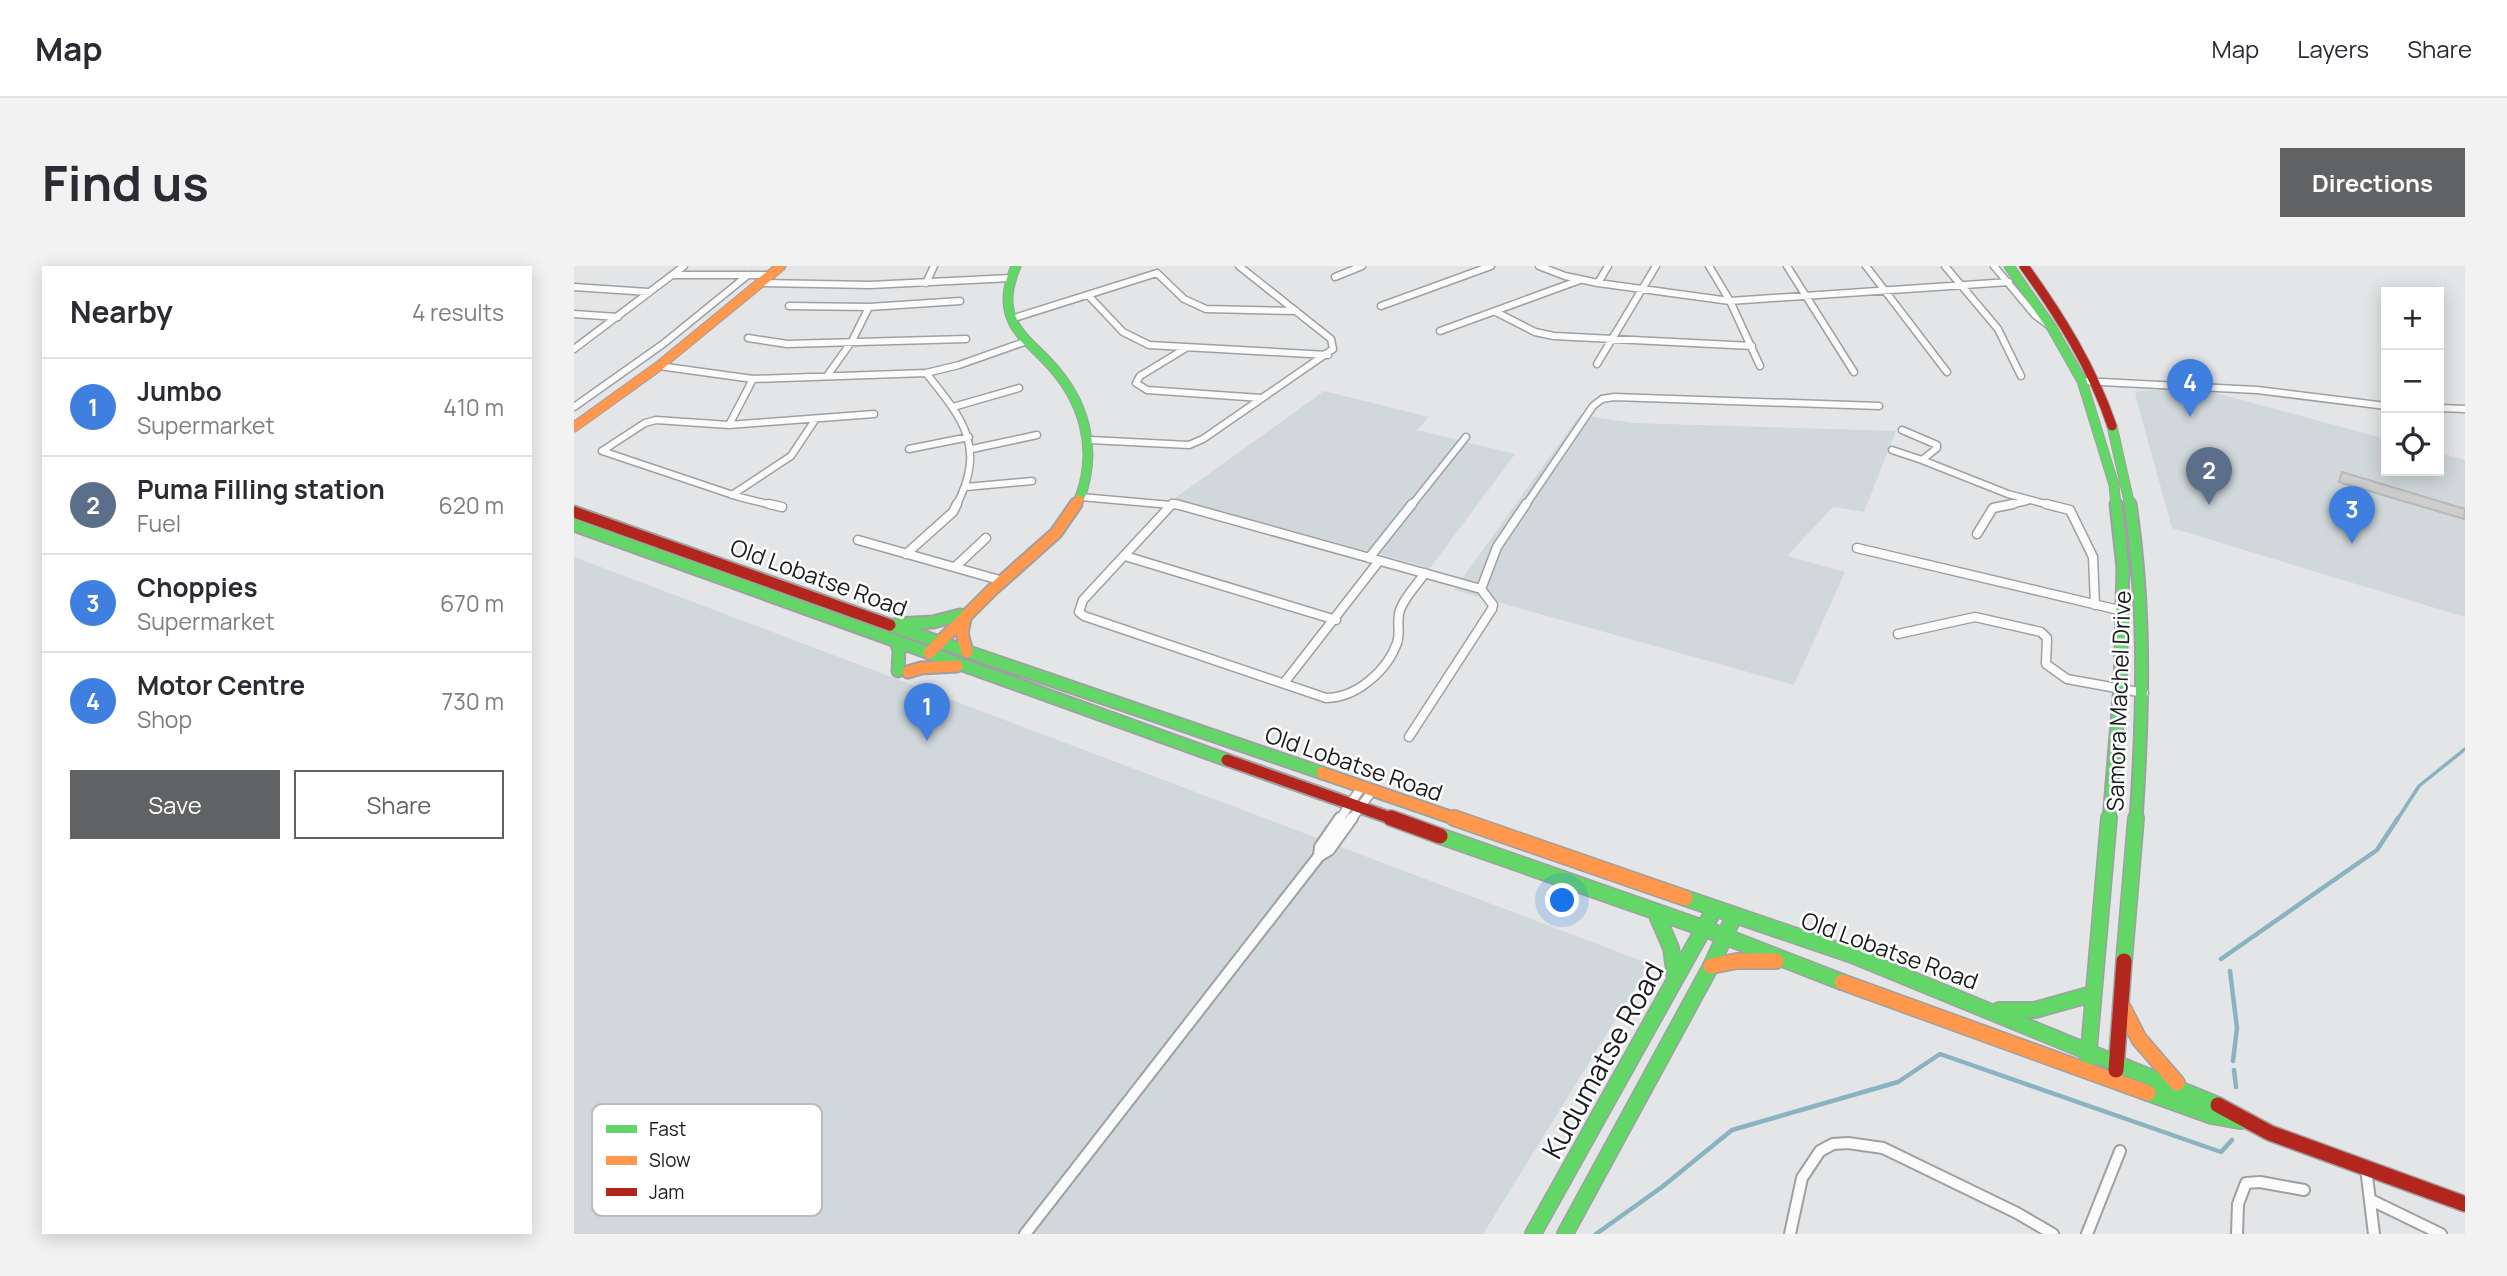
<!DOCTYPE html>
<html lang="en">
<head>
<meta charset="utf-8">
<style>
  body { margin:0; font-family:Manrope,sans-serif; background:#f2f2f3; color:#2b2b33 }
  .controls { position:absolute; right:21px; top:21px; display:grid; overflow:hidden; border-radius:0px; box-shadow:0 4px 18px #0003 }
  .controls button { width:63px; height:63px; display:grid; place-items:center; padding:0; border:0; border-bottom:2px solid #e1e1e2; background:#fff; color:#2b2b33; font:35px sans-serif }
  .you { position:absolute; left:989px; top:635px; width:24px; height:24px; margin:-18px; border:5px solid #fff; border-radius:50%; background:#1a73e8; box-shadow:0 0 0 10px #1a73e833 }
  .badge { display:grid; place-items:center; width:46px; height:46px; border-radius:50%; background:#606263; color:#fff; font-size:23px; font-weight:700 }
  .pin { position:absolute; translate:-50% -58px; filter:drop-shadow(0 2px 4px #0008) }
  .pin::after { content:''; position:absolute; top:37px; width:24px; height:21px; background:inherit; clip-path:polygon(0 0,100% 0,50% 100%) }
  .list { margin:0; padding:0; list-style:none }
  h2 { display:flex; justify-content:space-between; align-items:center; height:91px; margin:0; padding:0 28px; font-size:30px }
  h2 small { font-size:23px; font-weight:400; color:#7c7c81 }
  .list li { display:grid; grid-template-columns:46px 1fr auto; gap:21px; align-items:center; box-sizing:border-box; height:98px; padding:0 28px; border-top:2px solid #e1e1e2 }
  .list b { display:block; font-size:26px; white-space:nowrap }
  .list p { margin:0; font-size:23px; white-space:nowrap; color:#7c7c81 }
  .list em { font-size:23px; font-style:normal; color:#7c7c81 }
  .actions { display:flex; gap:14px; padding:21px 28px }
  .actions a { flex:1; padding:16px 0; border:2px solid #606263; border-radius:0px; text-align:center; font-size:24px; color:#606263 }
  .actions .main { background:#606263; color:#fff }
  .icon { flex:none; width:38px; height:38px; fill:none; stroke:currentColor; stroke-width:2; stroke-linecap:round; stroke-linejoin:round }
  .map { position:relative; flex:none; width:1891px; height:968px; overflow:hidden; border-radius:0px }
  header { display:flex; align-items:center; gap:42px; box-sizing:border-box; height:98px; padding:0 35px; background:#fff; border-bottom:2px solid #e1e1e2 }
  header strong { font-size:33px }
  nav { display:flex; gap:38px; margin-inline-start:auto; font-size:24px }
  .intro { display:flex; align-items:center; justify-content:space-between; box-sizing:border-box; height:168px; padding:0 42px }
  h1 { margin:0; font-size:49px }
  .button { padding:18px 32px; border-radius:0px; background:#606263; color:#fff; font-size:24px; font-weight:700 }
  main { display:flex; gap:42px; padding:0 42px }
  aside { flex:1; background:#fff; border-radius:0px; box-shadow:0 4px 18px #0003 }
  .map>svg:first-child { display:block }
  .built { fill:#d0d8db }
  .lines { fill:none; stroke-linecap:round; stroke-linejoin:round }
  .stream-far1 { stroke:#89b3bf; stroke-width:3.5 }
  .stream { stroke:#89b3bf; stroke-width:4.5 }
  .building { fill:#cececf; stroke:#b8b8b8; stroke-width:2 }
  .street-far2-casing { stroke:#9fa0a1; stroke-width:9 }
  .street-far1-casing { stroke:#9fa0a1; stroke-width:11 }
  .street-casing { stroke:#9fa0a1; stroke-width:14 }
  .fast-far2-casing { stroke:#9fa0a1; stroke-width:11 }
  .fast-far1-casing { stroke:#9fa0a1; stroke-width:15 }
  .fast-casing { stroke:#9fa0a1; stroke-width:18 }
  .slow-far2-casing { stroke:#9fa0a1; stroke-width:11 }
  .slow-far1-casing { stroke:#9fa0a1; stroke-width:15 }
  .slow-casing { stroke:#9fa0a1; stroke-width:18 }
  .jam-far2-casing { stroke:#9fa0a1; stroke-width:11 }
  .jam-far1-casing { stroke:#9fa0a1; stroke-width:15 }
  .jam-casing { stroke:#9fa0a1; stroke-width:18 }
  .street-far2 { stroke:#fbfbfb; stroke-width:6 }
  .street-far1 { stroke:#fbfbfb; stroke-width:8 }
  .street { stroke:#fbfbfb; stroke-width:10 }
  .fast-far2 { stroke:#63d668; stroke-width:9 }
  .fast-far1 { stroke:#63d668; stroke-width:11 }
  .fast { stroke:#63d668; stroke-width:15 }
  .slow-far2 { stroke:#ff974d; stroke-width:9 }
  .slow-far1 { stroke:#ff974d; stroke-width:11 }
  .slow { stroke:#ff974d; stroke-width:15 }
  .jam-far2 { stroke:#b3261e; stroke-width:9 }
  .jam-far1 { stroke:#b3261e; stroke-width:11 }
  .jam { stroke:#b3261e; stroke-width:15 }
  .labels { text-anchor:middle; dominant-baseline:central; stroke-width:5; stroke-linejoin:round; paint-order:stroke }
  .street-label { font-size:23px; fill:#1a1b1c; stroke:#fff }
  .near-street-label { font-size:28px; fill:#1a1b1c; stroke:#fff }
  .key { fill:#fff; stroke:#babbbb; stroke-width:2 }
  .key-label { font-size:19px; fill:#1a1b1c }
</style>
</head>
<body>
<header>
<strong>Map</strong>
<nav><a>Map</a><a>Layers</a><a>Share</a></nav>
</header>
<div class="intro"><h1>Find us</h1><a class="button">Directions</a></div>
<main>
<aside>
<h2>Nearby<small>4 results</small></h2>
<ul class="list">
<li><span class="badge" style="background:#3f7fe0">1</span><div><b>Jumbo</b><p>Supermarket</p></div><em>410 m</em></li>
<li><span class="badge" style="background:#5c6f8a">2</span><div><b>Puma Filling station</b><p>Fuel</p></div><em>620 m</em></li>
<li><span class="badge" style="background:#3f7fe0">3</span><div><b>Choppies</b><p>Supermarket</p></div><em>670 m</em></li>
<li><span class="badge" style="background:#3f7fe0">4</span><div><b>Motor Centre</b><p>Shop</p></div><em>730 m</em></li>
</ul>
<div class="actions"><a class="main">Save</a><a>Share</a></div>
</aside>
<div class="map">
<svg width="1891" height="968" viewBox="0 0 1891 968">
  <rect width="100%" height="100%" fill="#e3e5e6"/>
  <!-- built -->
  <path class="built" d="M1591,123L1634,125L1812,173V205H1865V187L1891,194V351L1598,262L1561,128L1565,125Z
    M750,125L855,151L843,164L941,188L856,302L600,233Z
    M1006,149L1060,157L1322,165L1290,246L1259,241L1213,290L1271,306L1220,419L880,324Z
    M0,291L1076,698L909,968H0Z"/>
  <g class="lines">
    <!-- stream-far1 -->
    <path class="stream-far1" d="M1823,554L1845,520L1891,483"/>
    <!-- stream -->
    <path class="stream" d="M1647,693L1803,584L1824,552
      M1656,705L1663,762L1659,795
      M1660,804L1662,821
      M1022,968L1088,921L1158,864L1324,816L1366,788L1647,886L1658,874"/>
  </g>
  <!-- building -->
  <path class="building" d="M1768,206L1891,243L1890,253L1765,216Z"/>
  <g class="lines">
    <!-- street-far2 casing -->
    <g class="street-far2-casing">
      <path id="street-far2" d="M965,0L991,10L1024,17L1156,35L1435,16
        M1135,0L1156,35L1186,100
        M1213,0L1280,106
        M1292,0L1373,106
        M1371,0L1424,63L1447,110
        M1420,0L1461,49L1476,60
        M583,7L610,33L632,43L722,45
        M100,9H198
        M761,11L788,0
        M189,17L296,19L437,12
        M352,17L360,0
        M1024,17L1034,0
        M0,21L74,26
        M514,29L549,66L575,79L754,89
        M215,40L295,41L386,35
        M807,40L917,0
        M922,46L961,66L980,70L1178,80
        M0,48L44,51
        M437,53L583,7
        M866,65L1006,14
        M174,72L213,78L392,73
        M612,82L566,110L562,117L573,124L687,132
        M0,83L110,0
        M1023,98L1082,0
        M85,100L179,113L352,107L385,99L453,75
        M352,107C389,153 413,181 382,240
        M253,110L278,75L295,41
        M1508,115L1683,124L1812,140
        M0,141L89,78L174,9
        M379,141L445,122
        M1865,142L1891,143
        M155,159L179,113
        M516,174L615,179L629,173L759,83L757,73L665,0
        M335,183L395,171
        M398,183L463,169
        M1318,184L1348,194L1363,182V179L1328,164
        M1348,194L1434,228L1479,240
        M392,221L458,215
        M158,229L217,190L241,154
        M507,231L608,240
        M202,240L165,231L28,185L71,157L82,154L155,159L300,148
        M597,240L599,237
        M837,240L892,171
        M951,240L1019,140L1028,133L1040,131L1305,140
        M1431,240L1453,235"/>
    </g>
    <!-- street-far1 casing -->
    <g class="street-far1-casing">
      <path id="street-far1" d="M195,238L208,241
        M598,238L509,334L505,346L510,350L752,432C782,432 813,405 823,377C827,366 822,355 826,344C831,330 843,319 851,307
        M602,238L907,323L919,339L918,343L835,471
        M1472,238L1496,244L1519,291L1521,339
        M1403,268L1419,242L1439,238
        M284,274L429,315
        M1283,282L1549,345
        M332,288L379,246L383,238
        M551,290L762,354
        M795,292L838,238
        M381,301L412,272
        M907,323L923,281L952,238
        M1324,368L1401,351L1467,366L1473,372L1472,398L1493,413L1570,427
        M710,417L805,295
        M765,554L787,522
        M777,554L798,525"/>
    </g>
    <!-- street casing -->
    <g class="street-casing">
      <path id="street" d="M745,590L746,581L766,552
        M1792,902L1800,968
        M1797,934L1867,968
        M451,968L745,590L755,584L778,552
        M1216,968L1228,912L1246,885L1259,878L1274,877L1309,882L1443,947L1479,968
        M1513,968L1546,885
        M1663,968L1664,938L1672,917L1686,916L1730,924"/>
    </g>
    <!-- fast-far2 casing -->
    <g class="fast-far2-casing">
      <path id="fast-far2" d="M442,0C436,15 431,31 436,48C442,68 459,80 473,95C510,133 525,183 505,234
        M1435,0L1478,62L1508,115L1540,219L1542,240
        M1538,160L1556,240"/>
    </g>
    <!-- fast-far1 casing -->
    <g class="fast-far1-casing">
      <path id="fast-far1" d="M1556,238C1572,344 1569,448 1562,554
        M0,259L653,494
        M323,358L359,356L386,349
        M316,359L748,507
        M322,375L325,384L324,405
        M1535,554L1546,421L1549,302L1542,238"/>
    </g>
    <!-- fast casing -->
    <g class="fast-casing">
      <path id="fast" d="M866,570L1129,662L1268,716
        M1111,632L1278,689L1644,839
        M1081,645L1097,682L1101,711
        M1550,695L1562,552
        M1425,744H1461L1518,728
        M1514,794L1535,552
        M1574,827L1638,850L1666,855
        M959,968L1140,644
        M991,968L1137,700L1160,650"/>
    </g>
    <!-- slow-far2 casing -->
    <g class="slow-far2-casing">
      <path id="slow-far2" d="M0,161L85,100L207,0
        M501,240L505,234"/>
    </g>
    <!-- slow-far1 casing -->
    <g class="slow-far1-casing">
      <path id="slow-far1" d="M391,353L388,367L393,386
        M355,387L418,324L482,267L502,238
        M334,406L347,402L383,400
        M748,507L885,554"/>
    </g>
    <!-- slow casing -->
    <g class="slow-casing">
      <path id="slow" d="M880,552L1111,632
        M1137,700L1163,695H1202
        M1268,716L1574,827
        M1547,738L1565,773L1603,817"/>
    </g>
    <!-- jam-far2 casing -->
    <g class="jam-far2-casing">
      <path id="jam-far2" d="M1450,0C1486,50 1518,101 1538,160"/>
    </g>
    <!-- jam-far1 casing -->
    <g class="jam-far1-casing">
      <path id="jam-far1" d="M0,246L316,359
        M653,494L822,554"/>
    </g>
    <!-- jam casing -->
    <g class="jam-casing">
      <path id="jam" d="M817,552L866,570
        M1542,804L1550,695
        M1644,839L1696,867L1891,938"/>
    </g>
    <!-- street-far2 -->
    <use href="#street-far2" class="street-far2"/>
    <!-- street-far1 -->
    <use href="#street-far1" class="street-far1"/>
    <!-- street -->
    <use href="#street" class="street"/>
    <!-- fast-far2 -->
    <use href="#fast-far2" class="fast-far2"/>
    <!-- fast-far1 -->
    <use href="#fast-far1" class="fast-far1"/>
    <!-- fast -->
    <use href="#fast" class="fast"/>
    <!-- slow-far2 -->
    <use href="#slow-far2" class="slow-far2"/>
    <!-- slow-far1 -->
    <use href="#slow-far1" class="slow-far1"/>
    <!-- slow -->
    <use href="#slow" class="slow"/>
    <!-- jam-far2 -->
    <use href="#jam-far2" class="jam-far2"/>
    <!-- jam-far1 -->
    <use href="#jam-far1" class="jam-far1"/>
    <!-- jam -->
    <use href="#jam" class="jam"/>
  </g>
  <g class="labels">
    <!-- street labels -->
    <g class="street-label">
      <text transform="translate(245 311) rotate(20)">Old Lobatse Road</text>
      <text transform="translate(1544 435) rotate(-88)">Samora Machel Drive</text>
      <text transform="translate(780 497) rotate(19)">Old Lobatse Road</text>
      <text transform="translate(1316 684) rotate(20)">Old Lobatse Road</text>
    </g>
    <!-- near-street labels -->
    <g class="near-street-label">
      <text transform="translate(1028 794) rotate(-61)">Kudumatse Road</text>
    </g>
  </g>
  <!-- legend -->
  <rect x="18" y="838" width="230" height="112" rx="10" class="key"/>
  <rect x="32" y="859" width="31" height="8" fill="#63d668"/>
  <rect x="32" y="890" width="31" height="9" fill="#ff974d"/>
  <rect x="32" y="922" width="31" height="8" fill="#b3261e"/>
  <g class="key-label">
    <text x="75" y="870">Fast</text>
    <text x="75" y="901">Slow</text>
    <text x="75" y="933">Jam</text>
  </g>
</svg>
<div class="controls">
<button>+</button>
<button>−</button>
<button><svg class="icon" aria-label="locate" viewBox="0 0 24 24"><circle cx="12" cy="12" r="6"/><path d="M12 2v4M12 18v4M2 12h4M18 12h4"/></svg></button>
</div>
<div class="you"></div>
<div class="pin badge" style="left:353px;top:475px;background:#3f7fe0">1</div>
<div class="pin badge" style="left:1635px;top:239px;background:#5c6f8a">2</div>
<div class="pin badge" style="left:1778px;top:278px;background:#3f7fe0">3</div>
<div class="pin badge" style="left:1616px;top:151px;background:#3f7fe0">4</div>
</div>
</main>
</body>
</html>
